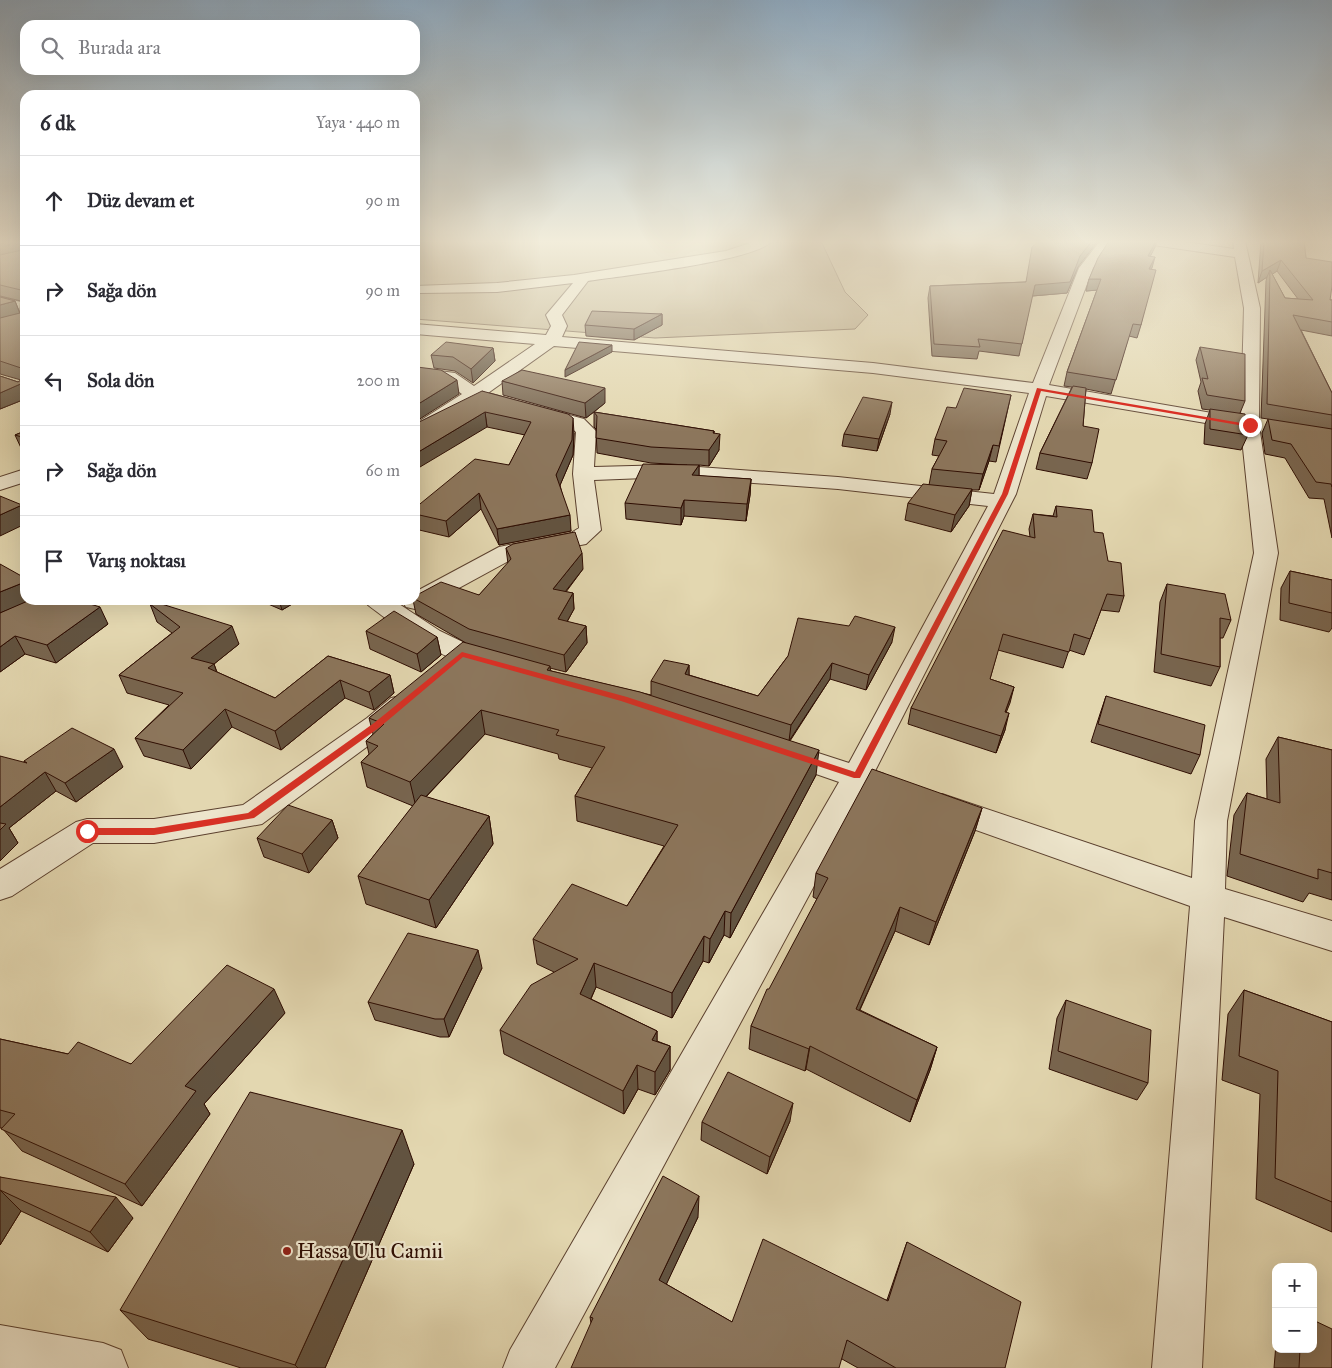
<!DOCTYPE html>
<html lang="tr">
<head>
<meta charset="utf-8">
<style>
  body { margin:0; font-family:"IM FELL Great Primer",serif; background:#f2f2f3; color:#2b2b33 }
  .controls { position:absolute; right:15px; bottom:15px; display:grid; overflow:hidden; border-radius:10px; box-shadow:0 5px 20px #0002 }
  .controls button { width:45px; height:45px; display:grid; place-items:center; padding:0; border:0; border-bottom:1px solid #e1e1e2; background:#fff; color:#2b2b33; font:25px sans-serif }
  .stop { position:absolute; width:15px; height:15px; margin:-11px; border:4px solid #d93025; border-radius:50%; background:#fff }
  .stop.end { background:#d93025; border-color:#fff; box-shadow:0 1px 5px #0008 }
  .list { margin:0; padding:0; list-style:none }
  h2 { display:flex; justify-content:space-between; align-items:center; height:65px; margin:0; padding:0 20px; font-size:21px }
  h2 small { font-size:16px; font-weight:400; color:#7c7c81 }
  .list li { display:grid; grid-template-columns:32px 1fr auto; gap:15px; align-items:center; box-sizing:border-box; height:90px; padding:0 20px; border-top:1px solid #e1e1e2 }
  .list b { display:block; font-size:19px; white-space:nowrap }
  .list em { font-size:16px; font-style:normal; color:#7c7c81 }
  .icon { flex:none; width:28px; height:28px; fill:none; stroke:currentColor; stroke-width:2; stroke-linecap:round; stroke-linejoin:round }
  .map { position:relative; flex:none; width:1332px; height:1368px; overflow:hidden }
  .search { position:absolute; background:#fff; box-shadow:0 5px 20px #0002; left:20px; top:20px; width:400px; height:55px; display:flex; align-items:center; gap:12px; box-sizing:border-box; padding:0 18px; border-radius:15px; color:#7c7c81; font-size:19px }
  .panel { position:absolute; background:#fff; box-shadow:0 5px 20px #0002; left:20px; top:90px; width:400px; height:515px; border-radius:15px }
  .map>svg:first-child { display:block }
  .green { fill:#c4b592; stroke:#79614a }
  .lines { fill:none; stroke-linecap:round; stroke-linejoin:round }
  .minor-casing { stroke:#5b402e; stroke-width:2 }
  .minor { fill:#ede5cc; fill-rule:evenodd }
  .wall { fill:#78654f; stroke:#2e0d02; fill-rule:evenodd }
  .shaded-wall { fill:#625340; stroke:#2e0d02 }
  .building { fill:#8c765c; stroke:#2e0d02 }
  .route { fill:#d93025 }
  .poi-dot { fill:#8f2418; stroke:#ede5cc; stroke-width:2 }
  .labels { text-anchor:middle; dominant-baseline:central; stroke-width:4.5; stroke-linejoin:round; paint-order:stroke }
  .near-poi-label { font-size:21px; fill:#2e0d02; stroke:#ede5cc; text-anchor:start }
</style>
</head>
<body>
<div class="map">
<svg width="1332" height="1368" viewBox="0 0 1332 1368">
  <rect width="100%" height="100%" fill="#e3d7b0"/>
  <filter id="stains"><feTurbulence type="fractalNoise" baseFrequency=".004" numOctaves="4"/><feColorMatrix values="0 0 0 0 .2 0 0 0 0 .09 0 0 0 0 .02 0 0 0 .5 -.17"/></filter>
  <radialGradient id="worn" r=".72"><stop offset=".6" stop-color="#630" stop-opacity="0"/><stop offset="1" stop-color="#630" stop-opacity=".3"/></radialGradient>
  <!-- green -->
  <path class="green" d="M415,241H821L845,292L868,315L855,329L655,338L415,319Z"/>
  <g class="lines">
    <!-- minor casing -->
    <g class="minor-casing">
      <path id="minor" d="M756,241H772C756,261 620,276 588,281L562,315L567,326L562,337L873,363L1033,383L1079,268L1100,241H1112L1093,268L1049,385L1241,418L1244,308L1235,257L1153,245L1147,241H1178L1234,249L1233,241H1245L1260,308L1259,425L1278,553L1227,821L1225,889L1332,921V951L1224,917L1202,1368H1152L1190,906L931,814L926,806L931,798L942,794L1192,878L1195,821L1254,553L1241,429L1046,396L1016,494L875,771L884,774L888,782L884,790L873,793L865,791L555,1368H503L510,1350L839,782L770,758L766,751L770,744L781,741L849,763L988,506L838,489L671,477L594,480L601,530L586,544L514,558L424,607L415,609L406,607L403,602L404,600H415V592L499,547L571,533L579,528L573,474L576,432L570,427L477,401L449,421L415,438V424L462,394L444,382L415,378V368L455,373L474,386L535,344L415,334V324L546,335L551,326L546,315L573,283L497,292L420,293L415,292V286L497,283L574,275L726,251ZM554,346L873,373L1029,393L994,494L838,477L671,465L594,467L596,431L584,419L488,393Z
        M0,297L25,303V313L0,306Z
        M25,469V482L0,490V477Z
        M365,600H393L440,631L469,645L498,656L502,662L498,668C465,677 395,626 368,605Z
        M401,696L411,698L415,705L411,712L387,732L262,824L154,843H93L12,896L0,900V869L76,822L87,819H154L243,805L367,718L391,698Z
        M0,1325L103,1343L121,1350L128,1368H0Z"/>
    </g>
    <!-- minor -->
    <use href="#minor" class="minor"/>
  </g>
  <!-- wall -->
  <path class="wall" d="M0,241H25V399L0,409V376L18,382L21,380L0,374V297L15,301L20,313L21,301L0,296Z
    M1261,241H1304L1306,258L1330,300H1332V336L1301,330L1332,393V538L1324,499L1309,498L1285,458L1265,454L1262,433L1268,419L1261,418L1266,281L1267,277L1258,283ZM1277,271L1298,299L1285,298L1272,274Z
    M1155,247L1150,256L1151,269L1141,325L1137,338L1129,336L1111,394L1086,389L1083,426L1092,463L1087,479L1036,469L1040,453L1072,387L1064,386L1067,372L1097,290L1086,291L1089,279Z
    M1078,267L1067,293L1032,296L1019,356L979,351L977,359L932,356L928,298L930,286L1025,282Z
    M662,314V325L634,340L586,336L585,325Z
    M1200,347L1245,401L1240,413L1248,435L1241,450L1204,444L1205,424L1210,410L1202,409L1198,391L1201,382L1196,360Z
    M493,348L495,361L473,383L455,371L434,368L431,355Z
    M502,381L605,403L594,412L714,431V433L719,450L709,466L699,465V476L751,479L750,495L746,521L684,516L681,525L626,519L625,503L687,465L651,463L597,453L596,429L594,427V412L586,418L503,395Z
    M482,391L574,433L573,455L560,485L571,531L499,545L481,509L449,537L415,529V508L509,465L525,435L487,427Z
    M1011,395L996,462L989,461L979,490H972L969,506L951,532L905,520L908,503L929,485L932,469L939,456L932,455L935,439L956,408Z
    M890,414L877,451L842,446L844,434Z
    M25,431V451L22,450L15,435Z
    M1056,506L1094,532L1124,596L1119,612L1101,610L1084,655L1069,650L1063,668L998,650L990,679L1014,687L1006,712L1005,730L996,753L908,724L911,708L1030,537L1029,529L1033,514L1053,516Z
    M506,548L583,569L566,592L573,593L574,609L567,622L586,626L587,643L566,672L550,668L551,671L651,695V681L689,665V675L758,696L788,656L892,642L866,690L830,679L790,741L816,775L730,938L724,935L709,963L703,961L672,1018L596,987L591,999L657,1031V1041L670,1046V1070L655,1095L638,1089L624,1114L504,1054L500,1030L554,972L537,964L533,939L627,906L664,846L577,821L575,796L592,768L559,759L558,754L485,734L426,797L489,816L493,844L436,928L366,904L358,876L413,806L367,787L361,762L369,754L366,741L373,734L369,718L466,643L416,614L413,600H415V596L479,595L508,564Z
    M0,564L25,600L108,624L56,663L25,654L0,672Z
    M1290,571L1332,580V628L1329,632L1280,620L1281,588Z
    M1167,584L1231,620L1223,638H1220V667L1211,686L1154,672L1160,602Z
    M259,600H299L282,610Z
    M150,604L239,644L214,664L217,672L275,698L328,656L390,675L394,693L374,710L345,698L281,750L232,727L191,769L144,756L135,738L169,705L127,693L119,675L172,633L157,622Z
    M366,631L437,637L441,655L421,672L370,649Z
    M1106,696L1200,755L1191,774L1091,742L1100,714Z
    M1278,737L1332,750V900L1309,893L1303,902L1227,876L1234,815L1247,793L1267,799L1266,759Z
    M24,761L123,767L76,802L56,791L9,828L18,843L0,861L24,762Z
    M982,808L975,831L929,945L895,931L860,1010L937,1047L930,1070L910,1122L806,1069L805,1071L749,1049L751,1026L817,899L813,897L816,873Z
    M332,820L338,838L309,873L264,857L257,838Z
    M482,968L449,1037H440L375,1020L368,1002Z
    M1244,990L1332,1022V1232L1256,1199L1260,1094L1222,1080L1228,1014Z
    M1066,1000L1148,1083L1137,1100L1049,1069L1057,1018Z
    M285,1013L204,1104L210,1114L142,1206L22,1151L2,1128H0V1039L68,1054L131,1064Z
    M790,1121L767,1174L701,1140L702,1122Z
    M414,1164L325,1368H241L148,1339L120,1310Z
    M0,1177L133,1218L108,1252L21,1211L0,1245Z
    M698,1217L666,1284L732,1322L887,1300L900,1262L907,1242L1005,1368H858L842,1359L591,1323L590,1317Z
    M1276,1344V1349H1313L1332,1368H1274Z"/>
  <!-- shaded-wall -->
  <path class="shaded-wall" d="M16,241H21L25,251L0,256V244Z
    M1092,241H1098L1078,267L1067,293L1032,296L1035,285L1080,256Z
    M1156,241H1157L1155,247L1145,267L1148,256Z
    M1155,257L1152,268L1145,281L1149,269Z
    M1281,260L1277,271L1270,276V270L1267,277L1258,283L1262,271Z
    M1089,279H1101L1098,290L1086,291Z
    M15,301L20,314L0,319V305Z
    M662,314V325L634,340V329Z
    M612,345V352L565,377V370Z
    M493,348L495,361L473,383L471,369Z
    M457,380L459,394L415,422V406Z
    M25,382V399L0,409V393Z
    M605,388V403L586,418L585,403Z
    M892,402L890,414L877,451L879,439Z
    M485,412L487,427L415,470V454Z
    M573,418L574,433L573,455L558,490L556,475Z
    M714,431L713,444L720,434L719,450L709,466V450Z
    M993,445L989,461L979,490L983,474Z
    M699,465V481L692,475Z
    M751,479L750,495L746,521L747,504Z
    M972,489L969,506L951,532L955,515Z
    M479,493L481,509L449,537L446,521Z
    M684,500V516L681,525V508Z
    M22,505L25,511V524L0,536V515Z
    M570,515L571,531L499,545L497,529Z
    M582,553L583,569L554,606L553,589Z
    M25,582V600H33L0,613V592Z
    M573,593L574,609L559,636L558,619Z
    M279,600H299L282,610Z
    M100,607L108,624L56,663L47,645Z
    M232,626L239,644L214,664L220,682L191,658Z
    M586,626L587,643L566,672L564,655Z
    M895,627L892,642L866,690L869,675Z
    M15,636L25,654L0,672V647Z
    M437,637L441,655L421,672L417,654Z
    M832,663L830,679L789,741L791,725Z
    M689,665V681L685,674Z
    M550,666L553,690L547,670Z
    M390,675L394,693L374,710L369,692Z
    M340,680L345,698L281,750L275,731Z
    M1014,687L1010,703L1000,728L1005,712Z
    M225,709L232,727L191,769L183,750Z
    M481,710L485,734L416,807L410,782Z
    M1009,713L1005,730L996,753L1001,736Z
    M114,749L123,767L76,802L65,783Z
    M819,750L816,775L730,938L731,913Z
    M45,772L56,791L9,828L18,843L0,861V807Z
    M982,808L975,831L929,945L936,922Z
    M489,816L493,844L436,928L429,900Z
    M332,820L338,838L309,873L302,854Z
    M900,907L895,931L850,1031L856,1009Z
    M725,911L724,935L709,963L710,939Z
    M704,936L703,961L672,1018V993Z
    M478,950L482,968L449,1037L444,1019Z
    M594,963L596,987L582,1018L580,994Z
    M274,989L285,1013L204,1104L210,1114L142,1206L125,1184L185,1086Z
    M657,1031V1055L652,1040Z
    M670,1046V1070L655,1095V1072Z
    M810,1046L806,1069L805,1071L809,1049Z
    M937,1047L930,1070L910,1122L917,1100Z
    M637,1065L638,1089L624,1114L623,1091Z
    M793,1103L790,1121L767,1174L770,1157Z
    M402,1130L414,1164L325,1368H298L295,1365Z
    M0,1190L21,1211L0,1245Z
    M699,1196L698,1217L659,1300V1280Z
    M116,1197L133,1218L108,1252L90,1232Z"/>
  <!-- building -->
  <path class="building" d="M0,241H16L0,244Z
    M21,241H25V382L0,393V376L18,382L21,380V368L0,361V318L20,313L21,290L0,285V255L22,250V242Z
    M1039,241H1092L1080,256L1070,282L1035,285L1022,344L978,339L980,347L934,344L930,286L1026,282L1032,247Z
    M1109,241H1156L1148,256L1155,257L1149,269L1156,270L1141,325L1133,324L1116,380L1067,372L1101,279H1089L1098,258Z
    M1264,241H1304L1306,258L1332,262V286L1330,300H1332V322L1293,315L1332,393V415L1267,404L1270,270L1285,298L1313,300L1281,260L1262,271Z
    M0,297L15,301L0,305Z
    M592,311L662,314L634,329L585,325Z
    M446,342L493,348L471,369L453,357L431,355Z
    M579,342L612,345L565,370Z
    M1200,347L1245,354V401L1207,395L1202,378L1208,379Z
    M417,367L441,370L457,380L415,406V369Z
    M522,370L605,388L585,403L502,381Z
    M1073,386L1086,388L1083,426L1099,429L1092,463L1040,453Z
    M964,388L1011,395L999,446L993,445L983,474L932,469L947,441L935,439L947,407L956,408Z
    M482,391L568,414L573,418L572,440L556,475L570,515L497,529L479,493L446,521L415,514V508L475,459L509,465L531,422L485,412L415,454V424Z
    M863,397L892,402L879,439L844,434Z
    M1210,409L1245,414L1248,435L1210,429Z
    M594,412L714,431L713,433L720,434L709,450L651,447L596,438L597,416Z
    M1268,419L1332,429V487L1331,484L1316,482L1291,444L1272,440Z
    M25,431V438L15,435Z
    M643,464L699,465L692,475L751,479L747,504L684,500L681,508L625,503Z
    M923,484L972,489L955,515L908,503Z
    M0,496L22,505L0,515Z
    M1056,506L1092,510L1094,532L1103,533L1108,561L1121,563L1124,596L1107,594L1090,639L1074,634L1069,652L1003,634L990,679L1014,687L1005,712L1009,713L1001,736L911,708L1003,530L1035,538L1033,514L1057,517Z
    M575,532L582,553L553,589L573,593L558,619L586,626L564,655L469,629L415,599V596L441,582L479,595L511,559L506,548L513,544Z
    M0,564L25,578V582L0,592Z
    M1290,571L1332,580V613L1289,603Z
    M1167,584L1225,594L1231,620L1220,618V667L1161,654Z
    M30,600H77L100,607L47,645L15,636L0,647V613Z
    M152,601L232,626L191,658L214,664L208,668L275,698L328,656L390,675L369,692L340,680L275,731L225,709L183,750L135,738L183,693L119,675L180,627L150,604Z
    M394,611L437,637L417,654L366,631Z
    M855,616L895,627L869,675L832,663L791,725L651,681L664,660L689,665L685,674L758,696L788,656L798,618L849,626Z
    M463,642L550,666L547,670L640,692L819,750L731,913L725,911L710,939L704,936L672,993L594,963L580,994L657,1031L652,1040L670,1046L655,1072L637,1065L623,1091L500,1030L531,985L578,959L533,939L572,884L627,906L678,825L575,796L605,747L556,735L559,730L481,710L410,782L361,762L378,746L366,741L384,724L369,718Z
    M1106,696L1205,725L1200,755L1098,724Z
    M72,728L114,749L65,783L45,772L0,807V756L27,763L24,761Z
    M1278,737L1332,750V873L1318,869V879L1240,854L1247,793L1280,803Z
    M872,769L982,808L936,922L900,907L856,1009L937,1047L917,1100L810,1046L809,1049L751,1026L767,989H769L828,878L816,873Z
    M421,795L489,816L429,900L358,876Z
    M288,805L332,820L302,854L257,838Z
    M0,823L6,824L0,830Z
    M408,933L478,950L444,1019H435L368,1002Z
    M227,965L274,989L185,1086L196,1091L125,1184L1,1129L15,1114L0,1110V1039L68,1054L78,1042L131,1064Z
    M1244,990L1332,1022V1202L1275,1178L1278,1071L1239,1056Z
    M1066,1000L1151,1030L1148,1083L1058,1051Z
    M728,1072L793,1103L770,1157L702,1122Z
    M250,1092L402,1130L295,1365L120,1310Z
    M663,1176L699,1196L659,1280L732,1322L763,1239L888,1301L907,1242L1021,1302L1005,1368H896L847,1340L839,1368H571L593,1318L590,1317Z
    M0,1177L116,1197L90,1232L0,1190V1191Z
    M1313,1320L1332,1329V1368H1299L1300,1349H1313Z"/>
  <!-- sky -->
  <linearGradient id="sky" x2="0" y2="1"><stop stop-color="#8da6ba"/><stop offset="0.56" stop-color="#f2eddb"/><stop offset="1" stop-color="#f2eddb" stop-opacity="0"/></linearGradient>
  <rect width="1332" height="432" fill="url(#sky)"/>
  <!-- route -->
  <path class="route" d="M1037,388L1253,425L1250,427L1041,391L1008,494L860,778H854L621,701L463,657L380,727L254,818L154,835H87L82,831L87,828H154L248,813L374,723L462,652L627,697L855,772L1002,494Z"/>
  <!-- markers -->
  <circle class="poi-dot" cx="287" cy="1251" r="5"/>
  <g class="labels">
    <!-- near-poi labels -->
    <g class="near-poi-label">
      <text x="297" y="1251">Hassa Ulu Camii</text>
    </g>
  </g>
  <rect width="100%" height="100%" filter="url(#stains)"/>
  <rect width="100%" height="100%" fill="url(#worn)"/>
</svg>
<div class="controls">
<button>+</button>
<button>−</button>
</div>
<div class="stop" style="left:87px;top:831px"></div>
<div class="stop end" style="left:1250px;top:425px"></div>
<div class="search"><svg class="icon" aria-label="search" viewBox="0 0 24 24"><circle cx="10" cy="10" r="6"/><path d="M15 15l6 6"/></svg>Burada ara</div>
<section class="panel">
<h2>6 dk<small>Yaya · 440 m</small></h2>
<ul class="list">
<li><svg class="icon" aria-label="ahead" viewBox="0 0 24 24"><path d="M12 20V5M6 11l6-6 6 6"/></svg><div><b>Düz devam et</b></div><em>90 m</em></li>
<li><svg class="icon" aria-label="right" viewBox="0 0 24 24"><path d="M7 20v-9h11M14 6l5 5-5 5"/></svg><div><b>Sağa dön</b></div><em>90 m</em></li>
<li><svg class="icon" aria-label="left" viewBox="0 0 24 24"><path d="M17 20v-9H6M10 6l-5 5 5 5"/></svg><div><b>Sola dön</b></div><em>200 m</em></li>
<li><svg class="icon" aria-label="right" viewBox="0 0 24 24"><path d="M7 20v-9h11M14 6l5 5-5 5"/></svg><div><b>Sağa dön</b></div><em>60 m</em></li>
<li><svg class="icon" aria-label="arrive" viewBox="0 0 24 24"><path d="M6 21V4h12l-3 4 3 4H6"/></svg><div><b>Varış noktası</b></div></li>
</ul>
</section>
</div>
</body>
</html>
